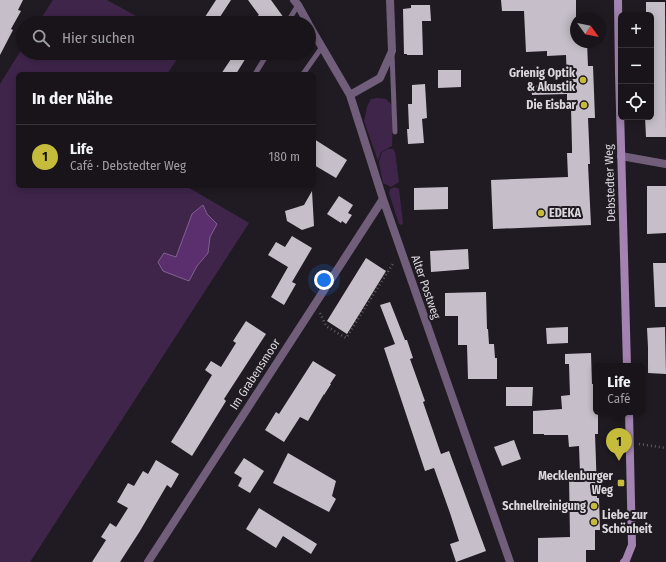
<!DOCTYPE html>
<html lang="de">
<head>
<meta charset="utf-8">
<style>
  body { margin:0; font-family:"Fira Sans Condensed",sans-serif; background:#252127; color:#f1f3f6 }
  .controls { position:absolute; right:12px; top:12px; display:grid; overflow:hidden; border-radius:6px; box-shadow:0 2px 10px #0003 }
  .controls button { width:36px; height:36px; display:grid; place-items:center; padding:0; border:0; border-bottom:1px solid #363339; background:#18141a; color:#f1f3f6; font:20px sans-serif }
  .compass { position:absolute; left:570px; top:12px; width:36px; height:36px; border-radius:50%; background:#18141a; box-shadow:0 2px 10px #0003; rotate:123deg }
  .you { position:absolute; left:324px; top:280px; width:14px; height:14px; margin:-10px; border:3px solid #fff; border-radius:50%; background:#1a73e8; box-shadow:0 0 0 6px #1a73e833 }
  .badge { display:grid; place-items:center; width:26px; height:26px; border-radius:50%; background:#c6bc3c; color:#111; font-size:13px; font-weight:700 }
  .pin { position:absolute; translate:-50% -33px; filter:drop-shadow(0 1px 2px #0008) }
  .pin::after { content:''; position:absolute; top:21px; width:14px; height:12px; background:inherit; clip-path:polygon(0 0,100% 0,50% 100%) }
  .popup { position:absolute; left:593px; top:363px; width:52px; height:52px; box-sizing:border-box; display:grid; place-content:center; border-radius:6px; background:#18141a; filter:drop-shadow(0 1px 3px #0005); font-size:13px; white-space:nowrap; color:#9f9ea2 }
  .popup b { font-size:15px; color:#f1f3f6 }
  .popup::after { content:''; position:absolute; left:50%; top:100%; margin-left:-8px; border:8px solid transparent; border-top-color:#18141a }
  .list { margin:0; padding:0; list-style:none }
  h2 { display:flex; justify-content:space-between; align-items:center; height:52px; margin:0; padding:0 16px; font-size:17px }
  h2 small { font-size:13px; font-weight:400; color:#9f9ea2 }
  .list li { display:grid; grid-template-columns:26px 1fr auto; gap:12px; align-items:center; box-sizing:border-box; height:64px; padding:0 16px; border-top:1px solid #363339 }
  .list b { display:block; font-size:15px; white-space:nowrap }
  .list p { margin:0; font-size:13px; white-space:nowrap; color:#9f9ea2 }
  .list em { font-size:13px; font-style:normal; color:#9f9ea2 }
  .icon { flex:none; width:22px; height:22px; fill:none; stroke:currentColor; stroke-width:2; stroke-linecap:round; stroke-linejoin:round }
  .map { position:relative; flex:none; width:666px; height:562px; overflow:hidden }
  .search { position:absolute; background:#18141a; box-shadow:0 2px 10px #0003; left:16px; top:16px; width:300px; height:44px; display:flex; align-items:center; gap:10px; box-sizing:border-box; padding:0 14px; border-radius:22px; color:#9f9ea2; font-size:15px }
  .panel { position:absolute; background:#18141a; box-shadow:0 2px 10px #0003; left:16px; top:72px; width:300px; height:116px; border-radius:6px }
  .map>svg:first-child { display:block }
  .green { fill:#3f254a }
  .water { fill:#5b2f6d; stroke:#81628f }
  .building { fill:#c6bfc9 }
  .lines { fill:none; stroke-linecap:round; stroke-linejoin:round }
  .path { stroke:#605c62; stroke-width:2.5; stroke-dasharray:1 3; stroke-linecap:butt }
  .lane { stroke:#715e7b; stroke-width:5 }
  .street { stroke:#715e7b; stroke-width:8 }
  .secondary { stroke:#a283b1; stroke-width:8 }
  .poi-dot { fill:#c6bc3c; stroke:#201b22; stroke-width:1.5 }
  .labels { text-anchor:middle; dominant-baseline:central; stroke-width:4; stroke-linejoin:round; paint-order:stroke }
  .poi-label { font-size:12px; font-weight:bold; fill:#dbd8dd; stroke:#201b22; text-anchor:end }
  .street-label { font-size:12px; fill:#dbd8dd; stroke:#201b22 }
</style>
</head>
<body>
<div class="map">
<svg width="666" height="562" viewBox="0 0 666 562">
  <rect width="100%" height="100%" fill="#201b22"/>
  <!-- green -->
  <path class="green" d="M53,0H107L149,23H38Z
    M23,47V53H181L167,74H18V186H186L249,223L30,562H0V84Z
    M378,98L386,99L392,105L393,120L392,146L381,152L378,161L364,121L367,107L371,99Z
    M388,149H393L395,152L399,182L391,187L383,183L379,162L382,152Z
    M395,187L399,189L403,223L402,225L399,224L398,221L389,193L390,189Z"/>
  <!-- water -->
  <path class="water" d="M203,205L207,214L217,224L210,237L208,253L197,266L189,281L163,271L158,262L164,253L176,257L192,214Z"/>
  <!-- building -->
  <path class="building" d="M0,0H23L18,10L21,11L11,29L13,30L0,55Z
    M216,0H231L216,23H201Z
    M248,0H271L284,18L277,23H247L259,15Z
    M501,0H576V42H587L588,66H593L595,118H588L590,164H588L591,225L493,229L491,180L568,177L567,153H572V148L571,107H567V94L532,95L531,86L567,84L566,55L547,56V51L526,52L524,11H502Z
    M646,2H665L666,137H646L645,117H651V15H646Z
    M411,5H430L431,21H422L423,55H407V54H404L403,9L411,8Z
    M235,53H249L236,74H221Z
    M438,70H461V87L438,88Z
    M425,84L427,118L422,119L424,143L408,144L407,129H409L408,104H412V85Z
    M314,139L347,160L336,178L314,165Z
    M647,186H666V233L647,234Z
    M448,187V209L414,210V188Z
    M312,191L314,226L302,230L287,221L285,211L304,205Z
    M339,196L353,205L348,213L352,215L346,224L342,221L341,223L327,214Z
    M292,236L312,248L292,282L296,284L284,305L271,297L288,267L268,255L276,242L285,247Z
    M468,249L469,269L431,272L430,251Z
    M366,258L386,271L347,334L327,321Z
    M653,263H666V307H655Z
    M486,292L487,329H488L489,344H494L495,358H497V379H468L467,345H458V316H445V293Z
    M390,302L405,340H407L413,358L410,359L425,401L423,402L441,454L449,451L486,551L456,562L450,544L459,541L450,513L434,468L425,471L384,348L395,344L380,305Z
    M246,321L266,334L224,399L226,401L192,456L171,442L184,421L212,375L205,370L211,361L221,367L236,343L233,341Z
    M568,327V343L547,344L546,328Z
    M665,327L666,374L648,373V347L647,328Z
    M591,353L592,384H594L596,413H598V434H595L596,462L597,498H599L600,530H595V550H586V562H538V538L570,537L569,475H574V473H580L579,446L569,447L568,435H544V434H533V411L562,409L561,396L570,395L569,364H565V354Z
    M313,361L336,375L330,384H331L324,395V394L308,421L300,417L284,442L265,430L276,412L279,414Z
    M506,387H533L532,406H506Z
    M514,440L521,459L502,466L494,447Z
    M288,453L336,481L332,496L336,499L329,512L273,483Z
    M244,458L264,471L250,493L238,486L242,478L234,473Z
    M156,460L179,474L171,488L167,485L140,531L120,562H92L106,540L101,537L110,523L116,527L128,508L117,502L128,483L134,486L143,471L148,474Z
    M259,508L317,544L311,554L283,536L276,548L246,529Z"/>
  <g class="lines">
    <!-- path -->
    <path class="path" d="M320,313L326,326L346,338L394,262
      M639,444L666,448"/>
    <!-- lane -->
    <path class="lane" d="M287,23L298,5
      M392,54L395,132
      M255,74L268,53
      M303,74L322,47"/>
    <!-- street -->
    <path class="street" d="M294,0L298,5L308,23
      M309,25L350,95L383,199L510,562
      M350,95L380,78L392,51L390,0
      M621,156L666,164
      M148,562L383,199"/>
    <!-- secondary -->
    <path class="secondary" d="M618,0L619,73L627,366
      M624,562L626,560L632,545L629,412"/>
  </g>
  <!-- markers -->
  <g class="poi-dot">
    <circle cx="583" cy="80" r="4"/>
    <circle cx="584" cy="105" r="4"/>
    <circle cx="541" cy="213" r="4"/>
    <rect x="617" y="479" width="8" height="8" rx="2"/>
    <circle cx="594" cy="506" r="4"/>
    <circle cx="594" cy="522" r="4"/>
  </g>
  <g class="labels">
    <!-- poi labels -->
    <g class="poi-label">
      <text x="575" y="73">Grienig Optik<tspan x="575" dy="14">&amp; Akustik</tspan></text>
      <text x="576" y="105">Die Eisbar</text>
      <text x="549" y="213" text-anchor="start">EDEKA</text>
      <text x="613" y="476">Mecklenburger<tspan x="613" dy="14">Weg</tspan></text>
      <text x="586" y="506">Schnellreinigung</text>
      <text x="602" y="515" text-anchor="start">Liebe zur<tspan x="602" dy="14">Schönheit</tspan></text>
    </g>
    <!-- street labels -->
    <g class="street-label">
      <text transform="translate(610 183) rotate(-92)">Debstedter Weg</text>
      <text transform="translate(426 287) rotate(71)">Alter Postweg</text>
      <text transform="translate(255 374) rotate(-57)">Im Grabensmoor</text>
    </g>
  </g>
</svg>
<div class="controls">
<button>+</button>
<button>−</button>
<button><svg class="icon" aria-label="locate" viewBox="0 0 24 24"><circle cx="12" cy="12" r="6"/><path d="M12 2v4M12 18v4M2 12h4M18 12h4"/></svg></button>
</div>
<svg class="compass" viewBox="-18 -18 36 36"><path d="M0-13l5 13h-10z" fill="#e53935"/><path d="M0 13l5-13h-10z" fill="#9f9ea2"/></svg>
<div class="you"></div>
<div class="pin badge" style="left:619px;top:461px">1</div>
<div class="popup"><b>Life</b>Café</div>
<div class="search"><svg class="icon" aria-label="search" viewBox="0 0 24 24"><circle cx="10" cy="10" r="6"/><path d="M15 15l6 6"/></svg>Hier suchen</div>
<section class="panel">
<h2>In der Nähe<small></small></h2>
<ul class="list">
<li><span class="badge">1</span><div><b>Life</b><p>Café · Debstedter Weg</p></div><em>180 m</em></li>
</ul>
</section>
</div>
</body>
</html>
